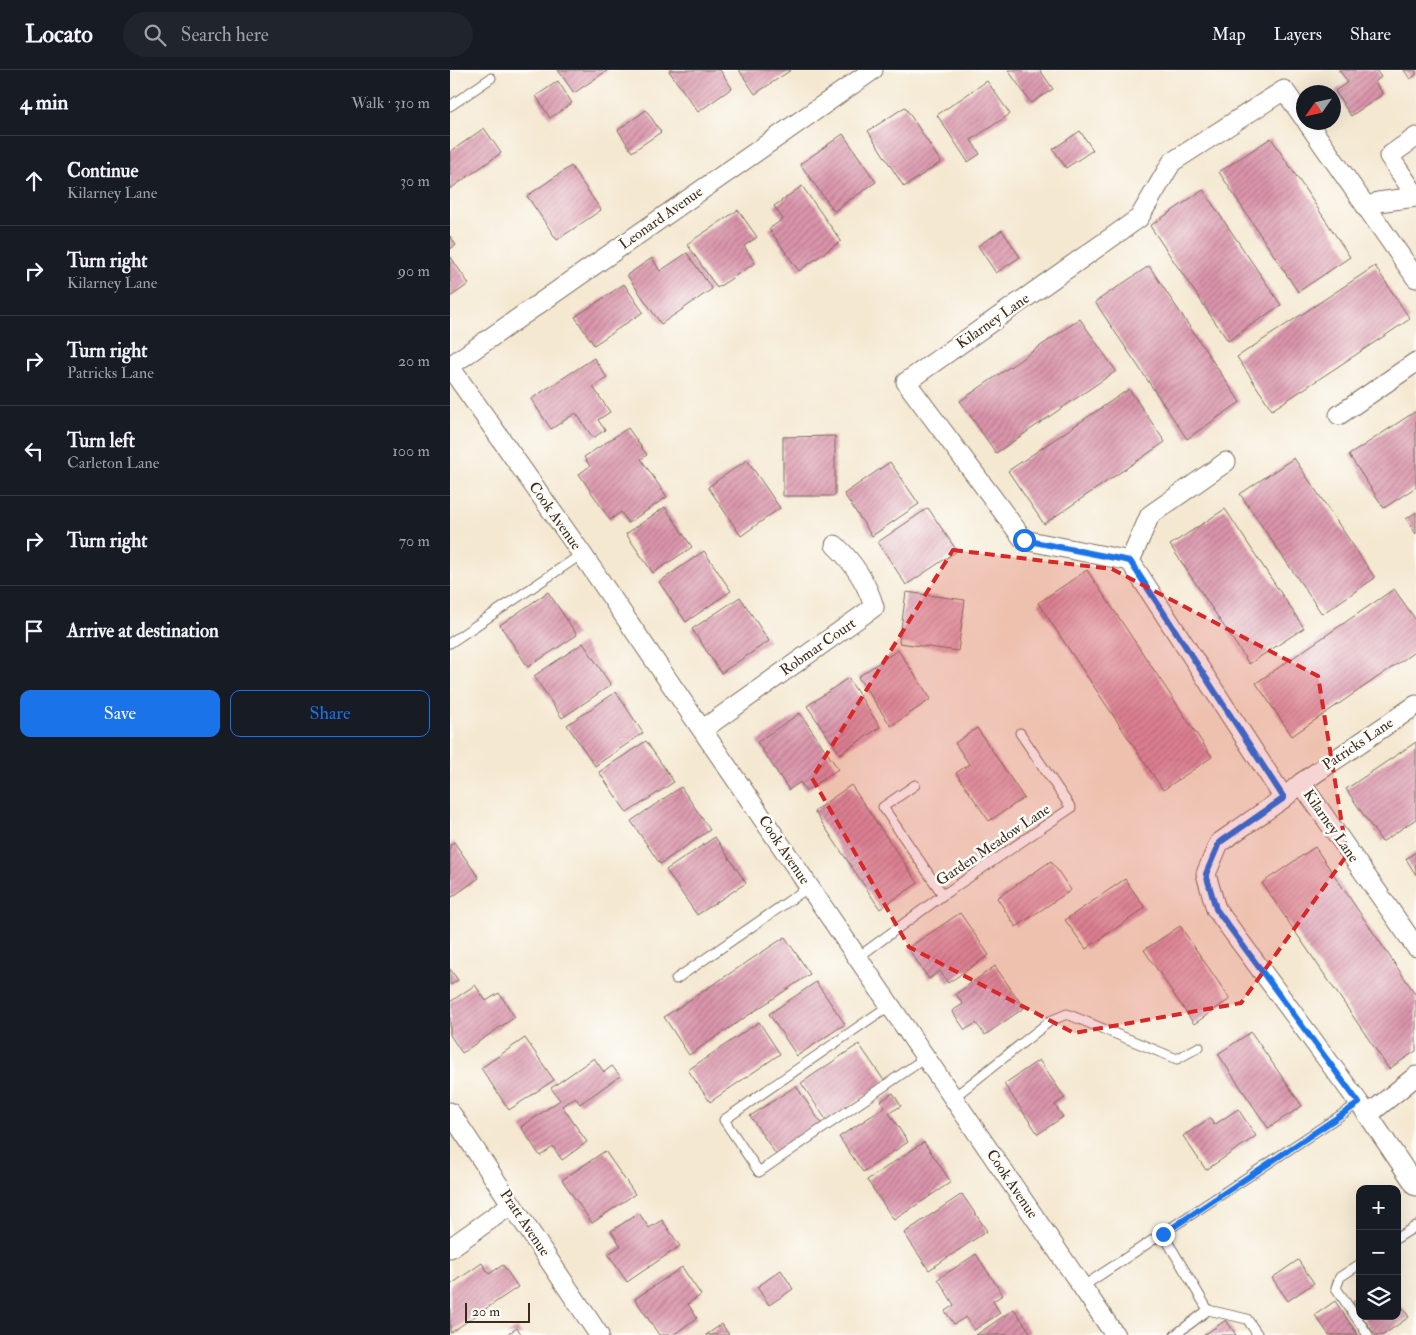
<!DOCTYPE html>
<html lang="en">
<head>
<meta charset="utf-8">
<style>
  body { margin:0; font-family:"IM FELL Double Pica",serif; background:#20242c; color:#f1f3f6 }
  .controls { position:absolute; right:15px; bottom:15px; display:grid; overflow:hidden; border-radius:10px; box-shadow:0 5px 20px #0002 }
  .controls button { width:45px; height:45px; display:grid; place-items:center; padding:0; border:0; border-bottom:1px solid #363941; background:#171b24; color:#f1f3f6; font:25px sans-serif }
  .compass { position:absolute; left:846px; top:15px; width:45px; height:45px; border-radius:50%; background:#171b24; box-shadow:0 5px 20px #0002; rotate:236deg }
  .scale { position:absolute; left:15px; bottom:12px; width:65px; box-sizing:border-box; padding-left:5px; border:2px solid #3b2a1e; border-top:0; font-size:14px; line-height:18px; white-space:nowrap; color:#3b2a1e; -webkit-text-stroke:4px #fdfcf7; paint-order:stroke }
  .stop { position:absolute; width:15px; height:15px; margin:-11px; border:4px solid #1a73e8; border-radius:50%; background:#fff }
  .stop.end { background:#1a73e8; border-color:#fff; box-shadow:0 1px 5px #0008 }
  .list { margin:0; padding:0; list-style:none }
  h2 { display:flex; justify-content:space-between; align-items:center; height:65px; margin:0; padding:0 20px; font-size:21px }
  h2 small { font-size:16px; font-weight:400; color:#9ea1a6 }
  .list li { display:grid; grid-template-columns:32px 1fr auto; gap:15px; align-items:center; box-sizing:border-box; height:90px; padding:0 20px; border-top:1px solid #363941 }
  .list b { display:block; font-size:19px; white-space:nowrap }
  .list p { margin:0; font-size:16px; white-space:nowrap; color:#9ea1a6 }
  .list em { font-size:16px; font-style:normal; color:#9ea1a6 }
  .actions { display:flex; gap:10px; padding:15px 20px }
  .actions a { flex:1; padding:11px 0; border:1px solid #1a73e8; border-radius:10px; text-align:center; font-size:18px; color:#1a73e8 }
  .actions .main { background:#1a73e8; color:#fff }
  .icon { flex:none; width:28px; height:28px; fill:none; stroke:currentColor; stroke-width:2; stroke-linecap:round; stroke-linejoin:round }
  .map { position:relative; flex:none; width:966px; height:1265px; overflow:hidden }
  header { display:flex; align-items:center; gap:30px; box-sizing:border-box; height:70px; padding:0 25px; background:#171b24; border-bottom:1px solid #363941 }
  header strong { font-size:24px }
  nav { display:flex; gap:28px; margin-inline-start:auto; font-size:18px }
  .search { width:350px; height:45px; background:#20242c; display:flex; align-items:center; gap:12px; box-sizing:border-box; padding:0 18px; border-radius:28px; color:#9ea1a6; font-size:19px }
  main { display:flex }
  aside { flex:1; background:#171b24 }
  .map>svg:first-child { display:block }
  .building { fill:url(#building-hatch) }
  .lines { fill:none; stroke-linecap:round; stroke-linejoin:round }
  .lane-casing { stroke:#7c6c5d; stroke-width:11 }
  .street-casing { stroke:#7c6c5d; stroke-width:21 }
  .lane { stroke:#fff; stroke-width:9 }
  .street { stroke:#fff; stroke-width:19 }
  .route { stroke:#1a73e8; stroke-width:6 }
  .marked { fill:#d62828; fill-opacity:0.2; stroke:#d62828; stroke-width:4; stroke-dasharray:10 6; stroke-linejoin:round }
  .labels { text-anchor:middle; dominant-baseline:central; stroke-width:5; stroke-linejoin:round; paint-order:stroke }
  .street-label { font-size:15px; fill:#3b2a1e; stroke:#fdfcf7 }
</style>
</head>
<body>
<header>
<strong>Locato</strong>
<div class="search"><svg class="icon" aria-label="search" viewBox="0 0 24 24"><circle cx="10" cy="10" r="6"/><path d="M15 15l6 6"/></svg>Search here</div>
<nav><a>Map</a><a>Layers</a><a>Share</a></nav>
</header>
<main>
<aside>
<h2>4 min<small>Walk · 310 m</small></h2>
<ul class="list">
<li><svg class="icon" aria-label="ahead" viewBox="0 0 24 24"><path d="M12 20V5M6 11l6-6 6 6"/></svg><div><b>Continue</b><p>Kilarney Lane</p></div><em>30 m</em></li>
<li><svg class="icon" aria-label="right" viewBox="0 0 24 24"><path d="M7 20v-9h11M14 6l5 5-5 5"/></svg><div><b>Turn right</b><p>Kilarney Lane</p></div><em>90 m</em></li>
<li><svg class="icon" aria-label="right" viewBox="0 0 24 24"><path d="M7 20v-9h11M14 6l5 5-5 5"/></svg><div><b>Turn right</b><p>Patricks Lane</p></div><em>20 m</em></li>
<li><svg class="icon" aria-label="left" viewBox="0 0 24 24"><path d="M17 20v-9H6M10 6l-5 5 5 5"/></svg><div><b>Turn left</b><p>Carleton Lane</p></div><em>100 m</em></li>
<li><svg class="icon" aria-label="right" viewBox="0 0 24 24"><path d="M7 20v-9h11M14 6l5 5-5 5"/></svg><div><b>Turn right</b></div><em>70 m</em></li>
<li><svg class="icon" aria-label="arrive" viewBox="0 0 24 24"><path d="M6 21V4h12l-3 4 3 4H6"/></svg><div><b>Arrive at destination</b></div></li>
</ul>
<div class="actions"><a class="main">Save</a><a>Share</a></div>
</aside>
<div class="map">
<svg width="966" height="1265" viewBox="0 0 966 1265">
  <defs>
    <pattern id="building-hatch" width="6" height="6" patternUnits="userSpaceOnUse" patternTransform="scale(1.25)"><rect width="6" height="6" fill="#da94ab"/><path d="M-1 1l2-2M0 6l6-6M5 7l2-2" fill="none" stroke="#b2798b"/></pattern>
  </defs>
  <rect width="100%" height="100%" fill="#fdfcf7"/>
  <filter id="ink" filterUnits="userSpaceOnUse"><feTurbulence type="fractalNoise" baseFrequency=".02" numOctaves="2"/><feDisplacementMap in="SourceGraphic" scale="10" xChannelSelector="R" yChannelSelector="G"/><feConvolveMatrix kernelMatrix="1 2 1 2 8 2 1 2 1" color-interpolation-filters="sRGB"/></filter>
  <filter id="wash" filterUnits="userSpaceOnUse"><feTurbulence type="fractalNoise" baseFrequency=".0096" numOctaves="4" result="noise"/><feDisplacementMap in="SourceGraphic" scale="20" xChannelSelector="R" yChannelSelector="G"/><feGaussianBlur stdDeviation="1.12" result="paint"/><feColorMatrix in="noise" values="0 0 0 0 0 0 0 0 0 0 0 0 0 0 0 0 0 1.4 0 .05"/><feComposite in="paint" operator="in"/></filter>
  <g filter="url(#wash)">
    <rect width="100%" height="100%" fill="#f4e8d1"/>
    <g id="blocks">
      <!-- building -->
      <path class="building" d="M108,0H158L124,23Z
        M221,0H270L282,18L248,42L219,1Z
        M289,0H341L305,24Z
        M558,0H590L603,19L581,33Z
        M889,0H926L931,7L925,12L933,24L901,46L885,21L898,12Z
        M954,0H966V5L960,9Z
        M108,11L122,33L100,48L86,26Z
        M537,11L560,44L521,70L530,84L518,92L487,45Z
        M455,37L491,92L454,117L418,61Z
        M196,40L211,62L182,82L168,60Z
        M34,58L51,83L0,119V82Z
        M630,61L643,80L616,98L603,79Z
        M393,64L426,112L384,141L350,94Z
        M821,68L900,187L848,222L769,102Z
        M121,96L151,140L107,170L77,126Z
        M352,116L391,171L349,201L319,159L333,149L324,136Z
        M753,120L831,235L778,271L700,156Z
        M288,140L307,167L294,176L305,193L267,218L237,174Z
        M552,160L570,187L546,203L528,176Z
        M0,166L6,175L0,179Z
        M237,183L262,219L211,254L177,205L202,188L210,201Z
        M0,186L19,214L0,227Z
        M699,196L790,332L737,369L645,232Z
        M925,196L960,249L822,340L787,287Z
        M174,214L193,242L144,275L125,247Z
        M630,249L666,301L546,383L510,331Z
        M144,288L157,308L143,317L160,342L148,350L155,360L143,368L126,343L101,359L81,329Z
        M679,319L715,372L594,454L558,401Z
        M966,341V417L934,438L899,385Z
        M178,358L197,385L191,389L217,427L178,453L171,442L160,450L129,404L140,396L134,387Z
        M385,366V426H333V367Z
        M844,388L925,508L872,544L790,424Z
        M297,390L330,438L291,466L258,417Z
        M440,392L469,434L422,466L394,424Z
        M215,437L242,477L203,503L176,464Z
        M478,438L507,481L456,515L428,472Z
        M775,439L854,558L799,594L720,475Z
        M966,442V464L956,449Z
        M254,481L281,521L236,552L209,512Z
        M637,500L762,687L713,720L588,533Z
        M944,519L966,550V581L842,666L806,613Z
        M98,522L127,565L78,597L50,555Z
        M456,522L515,530L508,581L449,573Z
        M290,527L319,571L271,603L242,559Z
        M133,573L161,615L112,648L84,606Z
        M448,580L481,629L441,656L408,607Z
        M398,608L430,657L390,684L357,636Z
        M166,622L193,663L145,696L117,655Z
        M350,643L388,699L356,721L350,712L339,720L307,672Z
        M527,658L574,728L539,751L506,703L519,694L505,673Z
        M196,671L224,712L177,743L149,702Z
        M966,672V749L932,772L896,719Z
        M401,715L468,813L430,839L364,741Z
        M231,717L260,760L210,794L181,751Z
        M265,767L296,813L247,845L216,800Z
        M4,772L29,808L2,827L0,824V775Z
        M865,777L966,925V981L939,999L812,813Z
        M966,782V805L956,789Z
        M601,791L621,820L566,857L547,828Z
        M675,809L695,838L636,879L615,850Z
        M510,843L539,885L498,913L490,901L479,909L458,878Z
        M730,856L780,929L744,954L694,880Z
        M335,867L360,904L239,985L214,947Z
        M545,896L574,938L535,965L526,953L515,960L502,941L513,934L506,924Z
        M0,899L8,910L0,915Z
        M366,912L395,954L347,986L319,944Z
        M25,915L36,931L49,923L65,947L12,983L0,965V932Z
        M309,952L330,984L260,1032L238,1000Z
        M801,962L852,1036L818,1058L768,984Z
        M75,968L104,1010L59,1040L31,998Z
        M409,974L435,1012L377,1051L351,1013Z
        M144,988L154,1002L162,996L170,1006L130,1034L125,1027L112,1036L137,1072L112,1090L103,1077L90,1086L71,1057L110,1030L101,1018Z
        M589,990L615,1028L605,1035L613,1047L588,1064L554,1014Z
        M346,1016L373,1056L327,1086L300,1046Z
        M443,1023L451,1036L439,1043L458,1072L413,1102L389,1067L435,1037L431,1031Z
        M788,1039L806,1066L756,1100L733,1066L760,1048L764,1055Z
        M474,1072L501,1112L444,1150L417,1110Z
        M155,1081L185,1124L142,1153L112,1110Z
        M512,1124L537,1161L479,1200L454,1163Z
        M189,1143L199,1158L212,1150L230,1176L177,1212L158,1184L171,1176L161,1161Z
        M526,1184L553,1225L543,1231L550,1243L524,1260L516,1247L504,1254L495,1241L504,1235L488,1209Z
        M848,1190L864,1213L838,1231L822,1208Z
        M32,1193L39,1204L53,1195L68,1217L0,1263V1215Z
        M232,1197L251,1225L238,1234L247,1248L223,1265H209L185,1229Z
        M331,1200L343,1219L319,1235L307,1217Z
        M910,1228V1242L903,1232Z
        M947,1229L959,1247L933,1265H925L912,1246H947Z
        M885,1231L908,1265H879L865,1245Z
        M564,1239L580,1262L575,1265H526Z
        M776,1250L786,1265H754Z
        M272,1254L279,1265H256Z
        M67,1258L72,1265H56Z"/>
    </g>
  </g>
  <g filter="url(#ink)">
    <use href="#blocks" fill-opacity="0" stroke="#7c6c5d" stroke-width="1"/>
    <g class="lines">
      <!-- lane casing -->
      <g class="lane-casing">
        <path id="lane" d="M0,36L41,8
          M0,573L132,484
          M465,715L433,737L493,825
          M407,888L493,825L621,738L570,663
          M226,909L359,817
          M440,935L274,1050L309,1102L475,988
          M503,1028L600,951L617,944L727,989L749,977
          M713,1164L758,1240L725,1265
          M947,1168L966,1156
          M910,1194L890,1207L886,1218L918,1265
          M632,1217L909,1033
          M758,1240L797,1249L808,1265"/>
      </g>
      <!-- street casing -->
      <g class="street-casing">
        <path id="street" d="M857,52L966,208
          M966,67L939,86L966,126
          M917,139L928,132L966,127
          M0,296L423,0
          M0,297L132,484L665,1265
          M889,345L966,292
          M680,491L700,445L776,392
          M966,635L851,713L834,728L769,773L756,804L766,839L918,1045L966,1116
          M252,660L424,537C417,513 404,493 385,475
          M851,713L966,877
          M834,728L680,491L574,470L456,312L689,148L722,92L834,20L854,48
          M0,1042L149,1265
          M918,1045L966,1006
          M0,1178L62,1134"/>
      </g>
      <!-- lane -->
      <use href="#lane" class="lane"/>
      <!-- street -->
      <use href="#street" class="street"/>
    </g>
  </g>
  <g class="lines" filter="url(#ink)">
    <!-- route -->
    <path class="route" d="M574,470L680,491L834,728L769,773L756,804L766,839L909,1033L713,1164"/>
  </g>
  <!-- marked area -->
  <path class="marked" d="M503,480L662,499L868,606L897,785L791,933L624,963L459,877L362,708Z"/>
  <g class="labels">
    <!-- street labels -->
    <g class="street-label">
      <text transform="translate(211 148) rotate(-35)">Leonard Avenue</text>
      <text transform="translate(543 251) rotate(-35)">Kilarney Lane</text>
      <text transform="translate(105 446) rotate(55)">Cook Avenue</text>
      <text transform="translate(368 577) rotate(-35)">Robmar Court</text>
      <text transform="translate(908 674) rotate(-34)">Patricks Lane</text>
      <text transform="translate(881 756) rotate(55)">Kilarney Lane</text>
      <text transform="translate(543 775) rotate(-34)">Garden Meadow Lane</text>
      <text transform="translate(334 780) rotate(56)">Cook Avenue</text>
      <text transform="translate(562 1114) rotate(56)">Cook Avenue</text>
      <text transform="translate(75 1153) rotate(56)">Pratt Avenue</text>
    </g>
  </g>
</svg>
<div class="controls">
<button>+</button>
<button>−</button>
<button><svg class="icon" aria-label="layers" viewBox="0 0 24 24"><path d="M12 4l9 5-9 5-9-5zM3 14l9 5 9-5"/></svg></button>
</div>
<svg class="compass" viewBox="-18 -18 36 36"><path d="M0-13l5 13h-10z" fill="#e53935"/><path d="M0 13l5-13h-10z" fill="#9ea1a6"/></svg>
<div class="scale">20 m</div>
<div class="stop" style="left:574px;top:470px"></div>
<div class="stop end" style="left:713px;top:1164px"></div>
</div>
</main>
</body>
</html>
